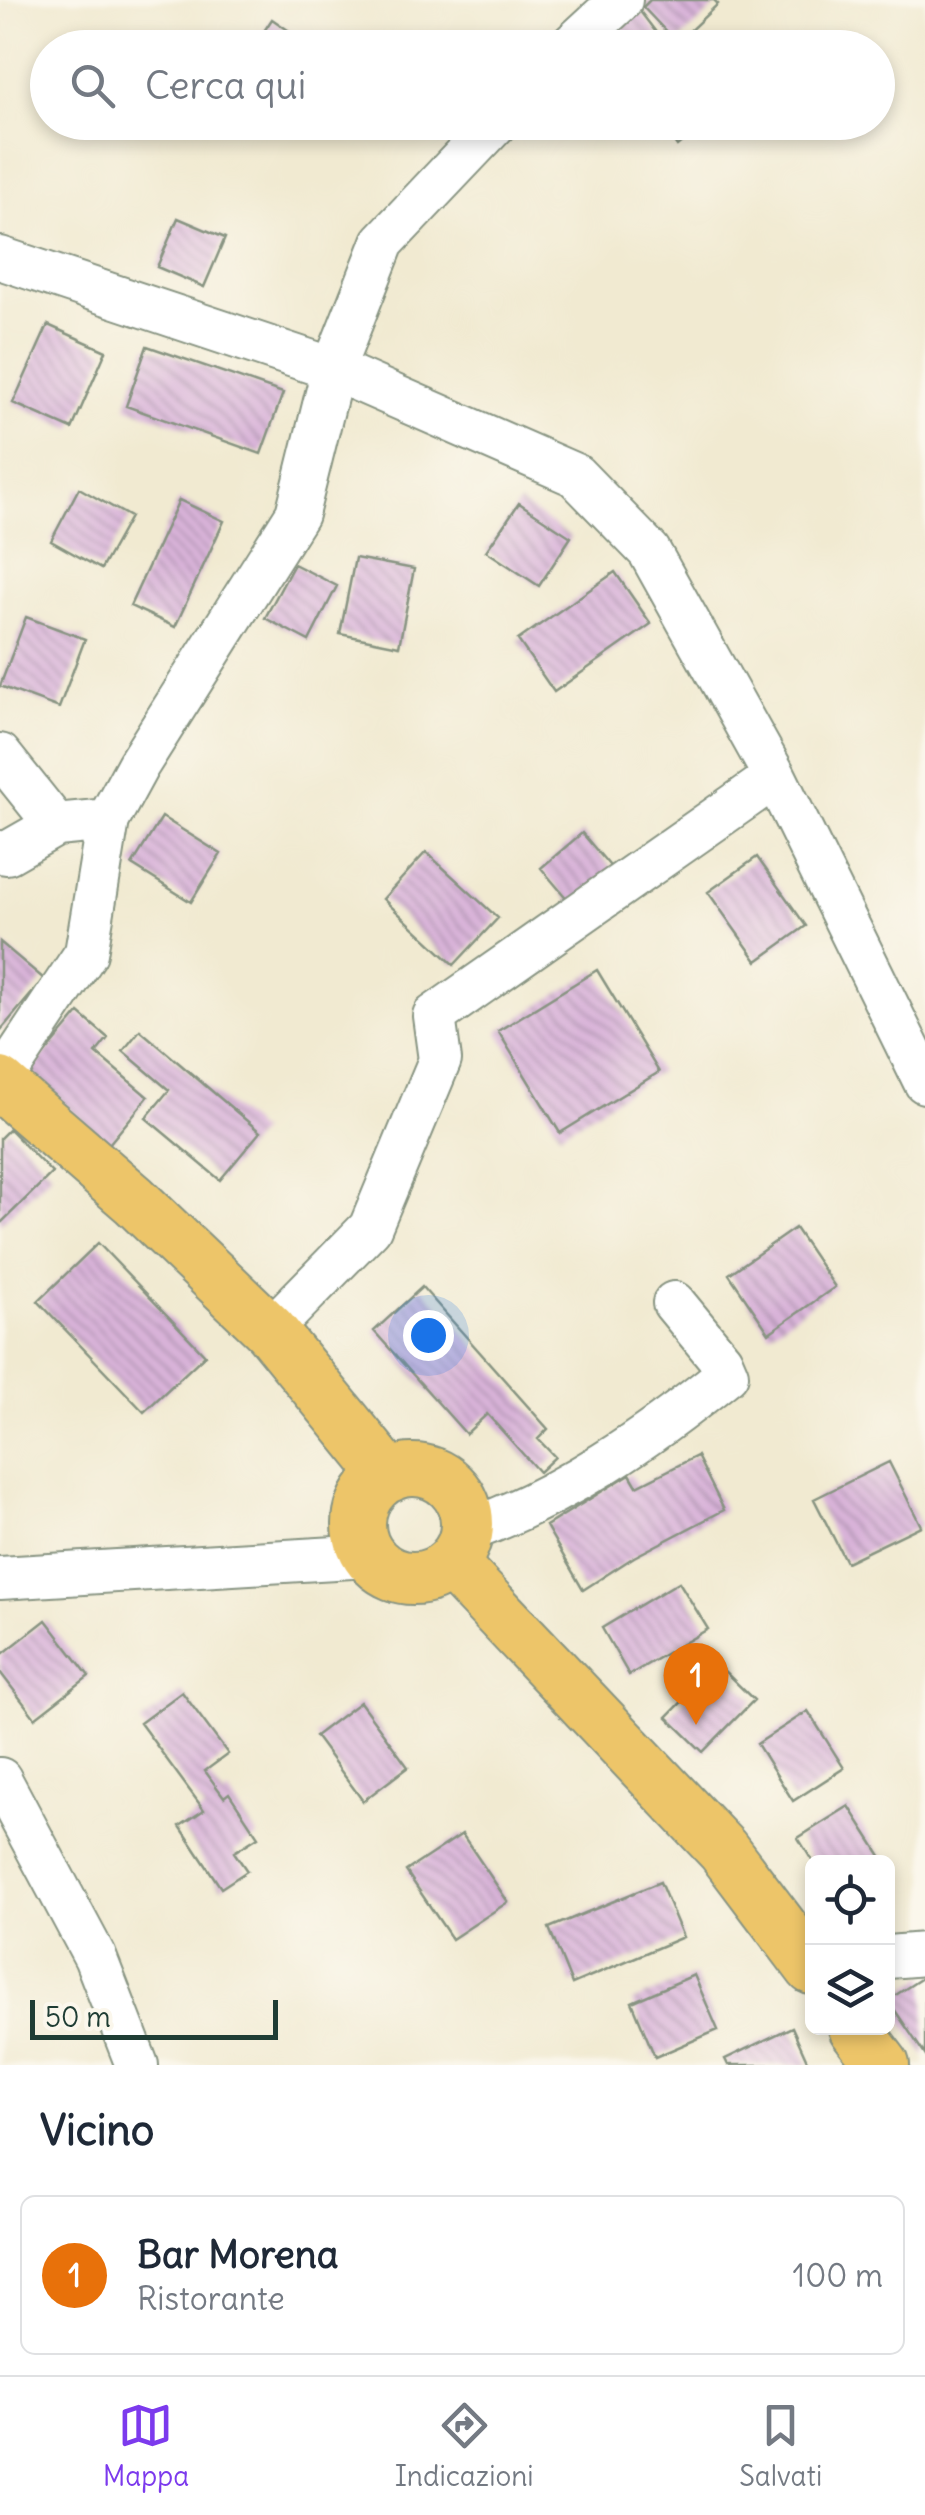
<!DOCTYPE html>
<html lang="it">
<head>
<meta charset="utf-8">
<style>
  body { margin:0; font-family:Delius,sans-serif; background:#f2f2f3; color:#1f2937 }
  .controls { position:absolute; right:30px; bottom:30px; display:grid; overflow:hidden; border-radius:15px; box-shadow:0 5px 15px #0003 }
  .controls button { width:90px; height:90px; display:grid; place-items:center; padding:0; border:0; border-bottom:2px solid #e0e1e3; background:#fff; color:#1f2937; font:50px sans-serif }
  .scale { position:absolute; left:30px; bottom:25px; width:248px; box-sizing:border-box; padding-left:10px; border:5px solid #1f3d34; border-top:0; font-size:28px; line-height:35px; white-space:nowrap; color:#1f3d34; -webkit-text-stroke:8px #fbf7ec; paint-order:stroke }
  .you { position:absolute; left:428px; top:1335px; width:35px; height:35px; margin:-25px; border:8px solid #fff; border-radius:50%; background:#1a73e8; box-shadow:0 0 0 15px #1a73e833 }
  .badge { display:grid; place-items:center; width:65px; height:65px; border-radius:50%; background:#7c3aed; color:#fff; font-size:32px; font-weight:700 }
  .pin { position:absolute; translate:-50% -82px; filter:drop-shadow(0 2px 5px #0008) }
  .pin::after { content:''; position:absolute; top:52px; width:35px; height:30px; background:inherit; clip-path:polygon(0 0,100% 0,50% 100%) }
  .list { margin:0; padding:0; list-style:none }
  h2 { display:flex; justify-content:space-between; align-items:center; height:130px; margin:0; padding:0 40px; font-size:42px }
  h2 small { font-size:32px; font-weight:400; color:#747a83 }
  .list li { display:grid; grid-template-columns:65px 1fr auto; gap:30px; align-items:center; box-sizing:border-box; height:160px; margin:0 20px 20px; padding:0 20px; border:2px solid #e0e1e3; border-radius:15px }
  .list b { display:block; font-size:38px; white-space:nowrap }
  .list p { margin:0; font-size:32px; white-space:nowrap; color:#747a83 }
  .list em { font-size:32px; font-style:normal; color:#747a83 }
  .icon { flex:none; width:55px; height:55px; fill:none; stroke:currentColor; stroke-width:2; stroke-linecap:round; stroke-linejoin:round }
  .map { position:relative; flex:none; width:925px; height:2065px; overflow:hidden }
  .search { position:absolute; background:#fff; box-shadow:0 5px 15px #0003; left:30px; right:30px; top:30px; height:110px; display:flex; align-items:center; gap:25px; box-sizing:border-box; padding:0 35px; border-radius:55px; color:#747a83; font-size:38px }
  .sheet { height:310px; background:#fff }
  nav { display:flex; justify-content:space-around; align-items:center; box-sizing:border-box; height:140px; border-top:2px solid #e0e1e3; background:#fff; font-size:28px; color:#747a83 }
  nav a { display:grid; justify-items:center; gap:5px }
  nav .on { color:#7c3aed }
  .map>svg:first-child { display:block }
  .building { fill:url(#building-back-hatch) }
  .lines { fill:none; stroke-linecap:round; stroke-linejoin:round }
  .minor-casing { stroke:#889482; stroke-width:46 }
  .major-casing { stroke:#889482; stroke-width:56 }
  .minor { stroke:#fff; stroke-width:42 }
  .major { stroke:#edc569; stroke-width:52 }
</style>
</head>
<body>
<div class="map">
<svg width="925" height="2065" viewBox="0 0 925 2065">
  <defs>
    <pattern id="building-back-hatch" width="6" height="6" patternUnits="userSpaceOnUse" patternTransform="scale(2.5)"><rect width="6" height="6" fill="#d9b3d9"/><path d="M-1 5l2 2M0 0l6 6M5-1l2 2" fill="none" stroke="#af93b1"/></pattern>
  </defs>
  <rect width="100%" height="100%" fill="#fbf7ec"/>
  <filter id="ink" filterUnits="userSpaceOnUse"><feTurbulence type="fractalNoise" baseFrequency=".01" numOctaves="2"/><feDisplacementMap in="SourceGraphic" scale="20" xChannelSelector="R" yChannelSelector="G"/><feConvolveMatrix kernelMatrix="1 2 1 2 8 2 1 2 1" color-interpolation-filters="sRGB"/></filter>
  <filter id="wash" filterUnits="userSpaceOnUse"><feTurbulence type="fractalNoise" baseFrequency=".0048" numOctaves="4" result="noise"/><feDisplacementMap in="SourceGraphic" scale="40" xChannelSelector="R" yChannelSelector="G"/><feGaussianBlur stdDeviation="2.25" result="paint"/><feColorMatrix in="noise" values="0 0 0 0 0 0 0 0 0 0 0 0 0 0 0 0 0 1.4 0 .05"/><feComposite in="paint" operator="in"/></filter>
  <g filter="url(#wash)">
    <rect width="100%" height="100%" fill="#f1ead1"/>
    <g id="blocks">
      <!-- building -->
      <path class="building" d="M650,0H714L718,4L677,43L643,7Z
        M639,10L668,48H605L601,42Z
        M272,19L314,48H253Z
        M660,122H706L677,146Z
        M178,218L225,238L204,287L157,267Z
        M48,325L106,351L72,429L13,403Z
        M147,346L283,393L261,454L126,406Z
        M79,488L130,517L101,569L51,541Z
        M179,500L224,521L175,627L130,606Z
        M519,503L571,537L539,586L486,551Z
        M355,558L414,569L399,646L340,634Z
        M294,564L337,586L309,641L265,618Z
        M615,572L651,624L554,692L518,640Z
        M26,617L85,639L59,708L0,686Z
        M162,817L221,854L191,902L132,865Z
        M582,833L615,872L574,907L541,868Z
        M426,852L498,918L454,965L383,899Z
        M757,857L806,926L757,961L708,892Z
        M0,942L44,979L0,1031Z
        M597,970L659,1072L560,1133L498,1031Z
        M79,1013L108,1038L96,1053L148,1097L109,1144L27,1075Z
        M140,1030L260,1132L220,1180L146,1118L169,1090L123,1051Z
        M9,1129L52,1173L0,1224V1138Z
        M795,1228L835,1287L769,1333L729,1274Z
        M98,1243L205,1355L144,1412L38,1301Z
        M422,1287L548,1429L538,1439L555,1457L539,1472L487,1414L466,1434L374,1331Z
        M697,1456L724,1510L634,1557L583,1590L546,1526L630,1474L637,1486Z
        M889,1462L921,1526L846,1562L814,1499Z
        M679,1582L708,1629L629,1675L602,1628Z
        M46,1620L89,1676L35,1718L0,1672V1656Z
        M718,1665L754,1700L703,1752L667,1717Z
        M182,1692L228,1754L205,1771L224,1797L229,1793L258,1837L234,1852L247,1871L221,1888L180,1826L204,1810L140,1723Z
        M360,1702L408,1767L363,1801L315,1736Z
        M808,1711L844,1768L793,1801L757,1744Z
        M849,1806L885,1862H813L798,1838Z
        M462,1834L508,1902L452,1939L406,1871Z
        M660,1882L683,1937L572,1984L549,1928Z
        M694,1975L718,2030L655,2057L632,2002Z
        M925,1976V2055L888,2000Z
        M792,2027L809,2065H728L725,2059Z"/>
    </g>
  </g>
  <g filter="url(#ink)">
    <use href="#blocks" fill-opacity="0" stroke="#889482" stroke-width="2.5"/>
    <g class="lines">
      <!-- minor casing -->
      <g class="minor-casing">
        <path id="minor" d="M569,48L621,0
          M0,258L333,369L575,475L649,551L775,777L925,1082
          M0,755L56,825
          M0,852L7,853L56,825L108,820
          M0,1082L86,953L108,820L138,765L297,514L333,369L383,242L497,122
          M270,1330L370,1228L440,1060L434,1016L775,777
          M467,1531C564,1496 647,1439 727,1374L721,1360L674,1303
          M0,1578L369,1556
          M0,1779L95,1957L137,2065
          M888,1957L925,1954"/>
      </g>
      <!-- major casing -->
      <g class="major-casing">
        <path id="major" d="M0,1084L134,1200L270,1330L389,1476
          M359 1524a54 54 0 1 1 108 0a54 54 0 1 1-108 0Z
          M451,1563L723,1850L812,1968
          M855,2028L883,2065"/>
      </g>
      <!-- minor -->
      <use href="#minor" class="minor"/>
      <!-- major -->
      <use href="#major" class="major"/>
    </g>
  </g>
</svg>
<div class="controls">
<button><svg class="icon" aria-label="locate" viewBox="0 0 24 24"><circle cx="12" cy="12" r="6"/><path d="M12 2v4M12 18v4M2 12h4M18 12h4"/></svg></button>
<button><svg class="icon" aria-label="layers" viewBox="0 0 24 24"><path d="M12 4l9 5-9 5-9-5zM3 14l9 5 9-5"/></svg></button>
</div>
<div class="scale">50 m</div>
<div class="you"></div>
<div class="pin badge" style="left:696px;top:1725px;background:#e8710a">1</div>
<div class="search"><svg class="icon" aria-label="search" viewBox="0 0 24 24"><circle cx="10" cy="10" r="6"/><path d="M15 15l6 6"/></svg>Cerca qui</div>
</div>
<section class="sheet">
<h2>Vicino<small></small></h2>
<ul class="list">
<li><span class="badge" style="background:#e8710a">1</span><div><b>Bar Morena</b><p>Ristorante</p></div><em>100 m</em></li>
</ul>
</section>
<nav>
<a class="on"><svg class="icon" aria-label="map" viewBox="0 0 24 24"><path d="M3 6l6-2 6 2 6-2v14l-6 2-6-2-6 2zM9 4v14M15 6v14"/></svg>Mappa</a>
<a><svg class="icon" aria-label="directions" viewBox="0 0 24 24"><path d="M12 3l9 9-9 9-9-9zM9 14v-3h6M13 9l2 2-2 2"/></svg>Indicazioni</a>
<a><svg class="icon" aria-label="saved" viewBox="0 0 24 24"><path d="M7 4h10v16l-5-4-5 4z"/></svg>Salvati</a>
</nav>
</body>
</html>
